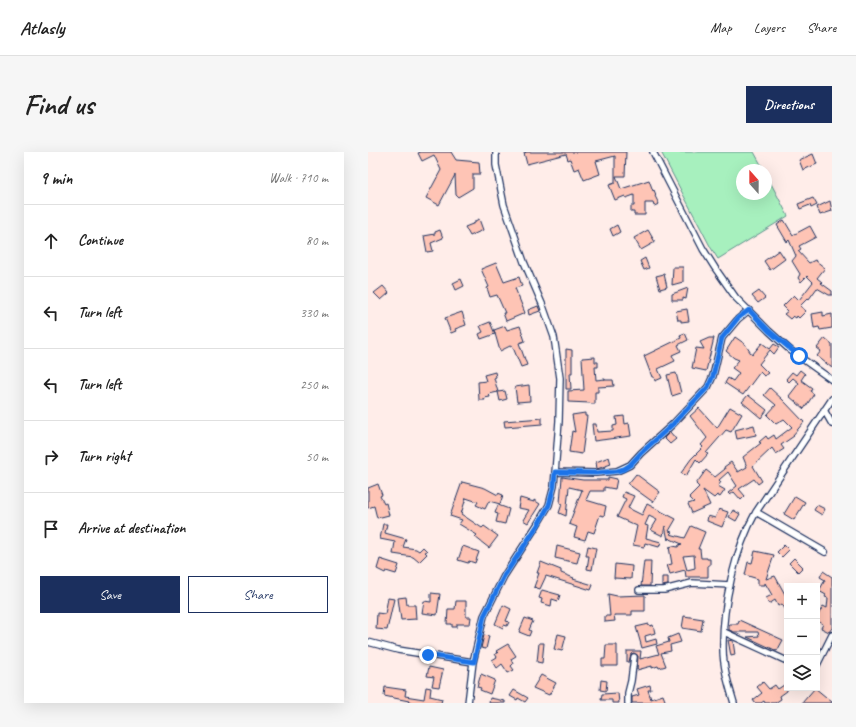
<!DOCTYPE html>
<html lang="en">
<head>
<meta charset="utf-8">
<style>
  body { margin:0; font-family:Caveat,sans-serif; background:#f6f6f6; color:#222 }
  .controls { position:absolute; right:12px; bottom:12px; display:grid; overflow:hidden; border-radius:0px; box-shadow:0 4px 16px #0002 }
  .controls button { width:36px; height:36px; display:grid; place-items:center; padding:0; border:0; border-bottom:1px solid #e0e0e0; background:#fff; color:#222; font:20px sans-serif }
  .compass { position:absolute; left:368px; top:12px; width:36px; height:36px; border-radius:50%; background:#fff; box-shadow:0 4px 16px #0002; rotate:339deg }
  .stop { position:absolute; width:12px; height:12px; margin:-9px; border:3px solid #1a73e8; border-radius:50%; background:#fff }
  .stop.end { background:#1a73e8; border-color:#fff; box-shadow:0 1px 4px #0008 }
  .list { margin:0; padding:0; list-style:none }
  h2 { display:flex; justify-content:space-between; align-items:center; height:52px; margin:0; padding:0 16px; font-size:17px }
  h2 small { font-size:13px; font-weight:400; color:#767676 }
  .list li { display:grid; grid-template-columns:26px 1fr auto; gap:12px; align-items:center; box-sizing:border-box; height:72px; padding:0 16px; border-top:1px solid #e0e0e0 }
  .list b { display:block; font-size:15px; white-space:nowrap }
  .list em { font-size:13px; font-style:normal; color:#767676 }
  .actions { display:flex; gap:8px; padding:12px 16px }
  .actions a { flex:1; padding:9px 0; border:1px solid #1b2f5e; border-radius:0px; text-align:center; font-size:14px; color:#1b2f5e }
  .actions .main { background:#1b2f5e; color:#fff }
  .icon { flex:none; width:22px; height:22px; fill:none; stroke:currentColor; stroke-width:2; stroke-linecap:round; stroke-linejoin:round }
  .map { position:relative; flex:none; width:464px; height:551px; overflow:hidden; border-radius:0px }
  header { display:flex; align-items:center; gap:24px; box-sizing:border-box; height:56px; padding:0 20px; background:#fff; border-bottom:1px solid #e0e0e0 }
  header strong { font-size:19px }
  nav { display:flex; gap:22px; margin-inline-start:auto; font-size:14px }
  .intro { display:flex; align-items:center; justify-content:space-between; box-sizing:border-box; height:96px; padding:0 24px }
  h1 { margin:0; font-size:28px }
  .button { padding:10px 18px; border-radius:0px; background:#1b2f5e; color:#fff; font-size:14px; font-weight:700 }
  main { display:flex; gap:24px; padding:0 24px }
  aside { flex:1; background:#fff; border-radius:0px; box-shadow:0 4px 16px #0002 }
  .map>svg:first-child { display:block }
  .green { fill:#a7f0be; stroke:#61908e }
  .building { fill:#fec4b5; stroke:#1b2f5e; fill-rule:evenodd }
  .lines { fill:none; stroke-linecap:round; stroke-linejoin:round }
  .minor-casing { stroke:#1b2f5e; stroke-width:8 }
  .minor { stroke:#fff; stroke-width:5.5 }
  .route { stroke:#1a73e8; stroke-width:5 }
</style>
</head>
<body>
<header>
<strong>Atlasly</strong>
<nav><a>Map</a><a>Layers</a><a>Share</a></nav>
</header>
<div class="intro"><h1>Find us</h1><a class="button">Directions</a></div>
<main>
<aside>
<h2>9 min<small>Walk · 710 m</small></h2>
<ul class="list">
<li><svg class="icon" aria-label="ahead" viewBox="0 0 24 24"><path d="M12 20V5M6 11l6-6 6 6"/></svg><div><b>Continue</b></div><em>80 m</em></li>
<li><svg class="icon" aria-label="left" viewBox="0 0 24 24"><path d="M17 20v-9H6M10 6l-5 5 5 5"/></svg><div><b>Turn left</b></div><em>330 m</em></li>
<li><svg class="icon" aria-label="left" viewBox="0 0 24 24"><path d="M17 20v-9H6M10 6l-5 5 5 5"/></svg><div><b>Turn left</b></div><em>250 m</em></li>
<li><svg class="icon" aria-label="right" viewBox="0 0 24 24"><path d="M7 20v-9h11M14 6l5 5-5 5"/></svg><div><b>Turn right</b></div><em>50 m</em></li>
<li><svg class="icon" aria-label="arrive" viewBox="0 0 24 24"><path d="M6 21V4h12l-3 4 3 4H6"/></svg><div><b>Arrive at destination</b></div></li>
</ul>
<div class="actions"><a class="main">Save</a><a>Share</a></div>
</aside>
<div class="map">
<svg width="464" height="551" viewBox="0 0 464 551">
  <rect width="100%" height="100%" fill="#ffede9"/>
  <filter id="ink" filterUnits="userSpaceOnUse"><feTurbulence type="fractalNoise" baseFrequency=".025" numOctaves="2"/><feDisplacementMap in="SourceGraphic" scale="8" xChannelSelector="R" yChannelSelector="G"/><feConvolveMatrix kernelMatrix="1 2 1 2 8 2 1 2 1" color-interpolation-filters="sRGB"/></filter>
  <g filter="url(#ink)">
    <!-- green -->
    <path class="green" d="M293,0H386L396,18H374V42H398V22L420,64L350,107L343,96Z"/>
    <!-- building -->
    <path class="building" d="M53,0H83L88,8L111,10L112,22H105V36L90,45L88,43L87,23L71,53L58,46L73,18L66,3L54,9L50,1Z
      M159,0H258L257,24H248L253,37L281,28L285,39L286,38L288,43L287,44L291,52L286,54L285,51H277V63H266V60H263V54H266V43L258,46L257,44L247,48L241,33L247,31V4L228,9L232,22L216,28L211,16L206,18L202,7L200,8L198,2L159,12L156,1Z
      M445,2L449,12L435,18L431,8Z
      M445,46L449,53L443,56L442,53L432,57L430,52Z
      M462,49L464,59L452,63L449,55Z
      M111,67L115,78L102,84L97,75L107,71V69Z
      M416,68L425,83L442,74L448,85L431,94L433,97L430,99L441,111L447,108L457,116L449,126L454,130L453,131L464,139V143H461L449,136L441,147L440,146L432,154L438,159L431,166L429,164L428,166L425,164L422,167L416,162L420,159L415,154L426,143L431,148L445,130L439,124L433,130L430,126L432,122L424,109L428,104L421,88L419,90L409,73Z
      M249,73L252,80L245,84L242,77Z
      M72,78L75,86L63,91L65,99L59,100L56,84L67,82V80Z
      M280,78L287,90L273,98L266,86Z
      M411,98L417,107L402,118L396,109Z
      M277,106L281,116L276,118L272,109Z
      M128,111L136,130L151,125L154,134L147,136L157,161L138,169L135,161H137L129,143L122,145L119,136L121,135L113,117Z
      M305,115H315V130L304,133Z
      M296,122L299,135L292,137L288,124Z
      M93,127L96,134L88,138L85,131Z
      M15,134L21,141L13,148L6,141Z
      M320,136L318,147L315,146V148H304V142Z
      M391,139L397,146L390,151L384,144Z
      M170,154L172,159L161,163L160,158Z
      M319,157L321,169L313,170V168H310L308,159Z
      M94,160L98,173L87,177L88,179L83,181L77,166Z
      M455,160V164L464,162V176L452,178L451,175L446,176L444,162Z
      M122,170L127,182L113,187L111,182L115,180L112,174Z
      M137,174L139,178L152,174L157,189L151,191L159,213L153,215L144,193L132,199L126,178Z
      M317,181L320,188L310,193L313,199L304,203L307,209L290,217L294,226L287,229L286,225H284L276,204L313,186L312,183Z
      M367,185L377,192L384,203L394,191L402,197L406,192L411,195L406,202L402,198L391,212L400,221L396,224L392,220L375,243L357,231L360,226L365,229L371,221L364,216L371,208L366,206L358,199Z
      M341,186H346L338,219L324,216L328,196L336,197L332,190Z
      M457,186L464,192V216L449,204L453,199L449,196Z
      M198,197L204,198V221H202L203,237H198Z
      M227,205V210H230V215H227L228,228L237,227V228H245L246,234L230,235V240H227V252H223L222,251L200,250V239L216,238L214,206Z
      M432,218L437,222L433,228L444,236L442,239L446,242L436,257L421,244L431,231L425,226L421,230L418,227L424,220L428,223Z
      M127,220L128,225L126,226L130,240L121,242L122,245L116,246L117,248H111L110,230L118,229L116,223Z
      M308,221L313,241L304,244L299,223Z
      M161,233L162,249L149,250L147,235Z
      M402,236L415,248L436,270L425,283L426,284L413,293L416,297L408,302L404,296L385,314L394,329L390,332L386,327L371,337L377,344L373,348L366,340L362,343L360,341L369,334L360,320L351,328L353,330L350,334L357,338L352,345L349,343L346,346L335,338L342,353L324,361L320,352L326,350L321,345L331,335L328,332L338,318L347,325L357,317L356,315L363,310L370,320L379,315L375,305L393,291L391,290L398,284L400,287L406,283L408,287L424,275L416,267L408,272L399,263L408,253L396,243Z
      M137,239L139,247L132,249L130,240Z
      M380,243L399,258L393,266L374,250Z
      M362,255L374,262L363,280L358,278L338,301L340,302L332,311L328,307L318,324L313,321L323,307L335,295L333,293L339,286L322,264L331,256L349,276Z
      M217,261V264H219L214,302L201,300L204,279L207,280L204,263Z
      M256,264L257,272L261,271L263,284L226,289L224,272H228L229,280L245,279V274L249,273L248,265Z
      M174,266V272L137,275L136,269Z
      M386,273L388,283L369,287L367,278Z
      M302,280L308,287L302,292L296,286Z
      M241,305L243,312L229,317L228,310Z
      M268,322L292,340L285,350L260,332Z
      M194,325L215,328H240V325L249,327L247,337L236,335V339H222L218,348L238,354L236,364L232,363L226,381L220,379L217,388L206,385L209,375L201,372L214,338L201,335L198,364L191,361L194,352L192,351Z
      M94,330L117,336L130,343V341L135,343L132,352L121,349L117,357L108,353L110,350L98,346L93,362L114,376L116,374L130,384L121,396L107,385L109,383L91,372L94,368L82,364Z
      M10,332L14,343L12,344L16,352L18,351L21,363L9,366L6,354L0,356V336Z
      M256,340L266,344L260,356L274,363L279,352L308,367L301,379L304,380L302,382L317,386L323,374L337,380L330,397H332L333,406H339V407H342V413H340V425H318L317,418L302,422L299,413L304,412L301,395L305,394L310,395L311,393L314,392L300,386V388L297,374L295,384L283,378L289,368L281,364L277,373L280,374L278,386L293,390L291,395L277,391L276,395L265,393L269,374L249,365L258,347L254,345ZM326,403L327,416L319,418L315,404Z
      M427,344L437,350L426,368L416,362Z
      M152,346L166,350V348L172,352L160,371L155,368L161,358L150,356Z
      M130,353L141,357L137,372L128,370L130,362L127,361Z
      M449,353L457,357L454,363L446,358Z
      M351,357L360,360L354,375L339,369L340,364L347,366Z
      M365,358L372,362L368,369L361,365Z
      M15,372H19L17,381L38,387L35,395L48,397L51,399L55,395L59,399L57,400L59,402L51,410L45,405L25,402L27,390L12,387Z
      M416,393L421,398L414,405L409,400Z
      M95,394L111,400L107,411L101,409L100,411L90,408Z
      M189,394L212,400L209,411L187,406Z
      M220,394L228,396L224,418L219,417L221,404H218Z
      M387,399L406,403L398,427L407,424L419,446V460L414,452L410,454L407,448L401,452L398,446L404,443L397,431V433H390V427L377,423L380,410L384,411Z
      M426,406L435,415L430,420L421,411Z
      M12,407L31,413L28,422L18,419L17,421L9,417Z
      M276,409H283L282,434H273Z
      M173,410L193,418V421L206,426L205,427L225,433L223,438L178,424L172,437L166,435L171,421H169Z
      M247,412L264,414L263,427L246,426Z
      M455,419L464,425V476L461,480L453,476L455,472L449,469V465L455,454L459,456L460,446L457,445L458,443L451,439L457,428L452,425Z
      M294,425H300V433L294,434Z
      M174,438L192,443L190,449L184,447L183,454L173,451L174,447L171,446Z
      M63,441L72,442L69,463L54,461L56,449L63,450Z
      M240,442L249,444L277,443V459H264V463H246L247,469L237,470V464H242Z
      M38,445L39,453H47L48,467L33,468L30,446Z
      M20,446L26,447L19,478L8,477L9,461L17,462Z
      M88,449H98V465H103L102,472H89V475H84V472H79L80,457H87Z
      M135,453L143,457L138,469L141,470L139,474L136,473L135,476L127,472Z
      M316,464L335,467L333,479L314,476Z
      M157,466L165,469L161,478L163,479L161,484L151,480Z
      M371,468L415,488L409,499L379,485L391,484L390,480H366L361,478V472H370Z
      M281,472L282,474L285,473L287,481L277,484L278,490L288,487L289,492L274,496L268,475Z
      M190,482L198,484L194,499L186,497Z
      M310,482L313,490L302,493L303,499L293,501L298,514L291,516L290,514L284,516V514L269,518L270,504L266,501L263,502L261,510H259V499H273L272,507L291,502L288,494L301,490L300,486Z
      M116,483L121,484L118,497L113,496Z
      M360,488L365,489L367,503L363,504Z
      M171,491H176L174,511L169,510Z
      M140,492L148,504L143,507L145,512L143,514L146,518L140,521L134,512L129,516L124,508L129,505L127,502L130,501L128,499Z
      M238,493H249V514H234V507H237Z
      M61,515L75,518L71,535L64,534L66,525L59,524Z
      M113,522L127,528L122,542L112,538L113,536L109,535Z
      M173,523L188,531L181,543L165,536Z
      M233,528L239,529L238,539L232,538Z
      M395,530L401,537L407,533L410,537L419,531V539L412,544L413,547L407,551H397L396,549L393,551H387L385,548L394,541L389,535Z
      M282,533L283,538H280L283,547L295,543L298,551H264V545L271,543L269,537Z
      M17,535L38,538L37,544L56,547L58,535L63,536L62,544L74,547L73,551H40L41,549L16,544Z
      M447,536L464,550V551H434Z
      M146,538L160,546L157,550L150,546L149,548L142,544Z
      M250,541L251,551H244V548H233L234,542Z
      M122,546L137,549V551H121Z"/>
    <g class="lines">
      <!-- minor casing -->
      <g class="minor-casing">
        <path id="minor" d="M285,0L335,97L347,116L368,146L401,179L422,198L464,228
          M456,258L464,272
          M187,320L228,321L249,319L262,313L273,301L305,272L340,235L345,224L354,186L370,167L381,158
          M388,360L457,400
          M271,438H296L324,431L362,433
          M356,480L419,509
          M0,490L30,498L105,510
          M449,513L464,483
          M100,551L105,510L116,464L136,424L169,373L181,353L186,334L191,269L192,226L186,185L175,154L156,110L136,53L128,13V0
          M260,551V541L263,529L266,505
          M366,551C361,534 355,515 355,497C354,454 367,397 388,360L464,247"/>
      </g>
      <!-- minor -->
      <use href="#minor" class="minor"/>
    </g>
  </g>
  <g class="lines" filter="url(#ink)">
    <!-- route -->
    <path class="route" d="M60,503L106,510L116,464L136,424L170,373L181,353L186,334L187,320L228,321L249,319L256,317L262,313L273,301L305,272L340,235L345,224L354,186L370,166L381,158L401,179L431,204"/>
  </g>
</svg>
<div class="controls">
<button>+</button>
<button>−</button>
<button><svg class="icon" aria-label="layers" viewBox="0 0 24 24"><path d="M12 4l9 5-9 5-9-5zM3 14l9 5 9-5"/></svg></button>
</div>
<svg class="compass" viewBox="-18 -18 36 36"><path d="M0-13l5 13h-10z" fill="#e53935"/><path d="M0 13l5-13h-10z" fill="#767676"/></svg>
<div class="stop" style="left:431px;top:204px"></div>
<div class="stop end" style="left:60px;top:503px"></div>
</div>
</main>
</body>
</html>
